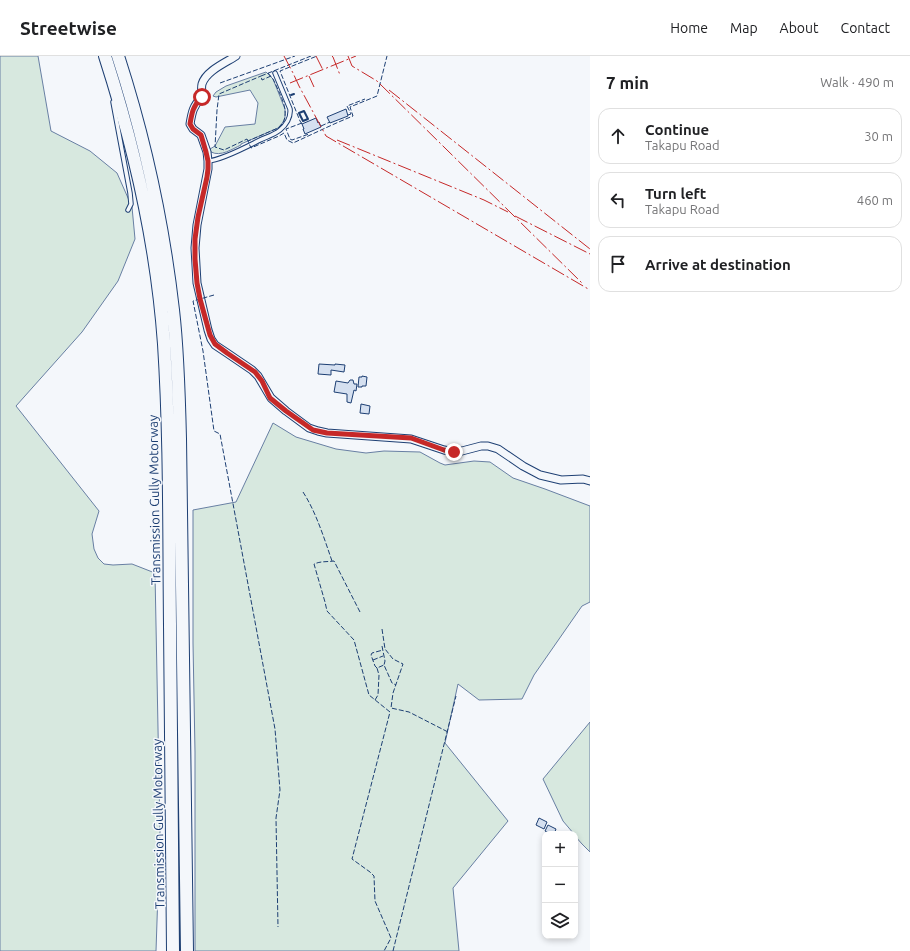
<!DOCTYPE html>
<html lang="en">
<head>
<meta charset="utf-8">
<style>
  body { margin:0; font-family:Ubuntu,sans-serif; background:#f6f6f6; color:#202124 }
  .controls { position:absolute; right:12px; bottom:12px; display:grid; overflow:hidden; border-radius:8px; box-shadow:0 2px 6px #0003 }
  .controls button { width:36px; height:36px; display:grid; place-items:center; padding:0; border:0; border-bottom:1px solid #e0e0e0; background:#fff; color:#202124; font:20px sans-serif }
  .stop { position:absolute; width:12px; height:12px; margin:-9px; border:3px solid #c62828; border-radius:50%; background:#fff }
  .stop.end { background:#c62828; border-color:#fff; box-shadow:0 1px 4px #0008 }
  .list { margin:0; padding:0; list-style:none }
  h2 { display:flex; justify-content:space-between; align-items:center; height:52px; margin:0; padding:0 16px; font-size:17px }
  h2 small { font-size:13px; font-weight:400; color:#757577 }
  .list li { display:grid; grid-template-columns:26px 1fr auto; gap:12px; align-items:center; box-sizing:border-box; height:56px; margin:0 8px 8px; padding:0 8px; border:1px solid #e0e0e0; border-radius:12px }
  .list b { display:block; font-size:15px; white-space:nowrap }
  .list p { margin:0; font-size:13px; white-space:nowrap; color:#757577 }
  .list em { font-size:13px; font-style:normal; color:#757577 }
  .icon { flex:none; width:22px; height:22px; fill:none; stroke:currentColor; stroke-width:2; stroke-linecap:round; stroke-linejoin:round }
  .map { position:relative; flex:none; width:590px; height:895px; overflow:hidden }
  header { display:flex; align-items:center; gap:24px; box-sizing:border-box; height:56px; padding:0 20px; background:#fff; border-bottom:1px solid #e0e0e0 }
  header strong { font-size:19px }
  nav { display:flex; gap:22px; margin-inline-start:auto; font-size:14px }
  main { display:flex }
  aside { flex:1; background:#fff }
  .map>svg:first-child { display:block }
  .green { fill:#d7e8df; stroke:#687fa3 }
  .building { fill:#d5e0f0; stroke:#1d3f73 }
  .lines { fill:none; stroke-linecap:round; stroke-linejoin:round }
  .service-casing { stroke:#1d3f73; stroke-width:5.5 }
  .minor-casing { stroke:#1d3f73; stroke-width:9 }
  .motorway-casing { stroke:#1d3f73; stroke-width:14 }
  .service { stroke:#f4f7fb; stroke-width:3.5 }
  .minor { stroke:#f4f7fb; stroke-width:7 }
  .motorway { stroke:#f4f7fb; stroke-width:12 }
  .fence { stroke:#1d3f73; stroke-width:1; stroke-dasharray:5 2; stroke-linecap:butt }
  .wall { stroke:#1d3f73; stroke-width:2 }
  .power { stroke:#c62828; stroke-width:1; stroke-dasharray:14 3 2 3; stroke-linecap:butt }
  .route { stroke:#c62828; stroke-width:5 }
  .labels { text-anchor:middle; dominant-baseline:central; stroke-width:3; stroke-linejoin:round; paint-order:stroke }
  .street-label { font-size:13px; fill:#1d3f73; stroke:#f4f7fb }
</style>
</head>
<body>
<header>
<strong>Streetwise</strong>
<nav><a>Home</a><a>Map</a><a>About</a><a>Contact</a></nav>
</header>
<main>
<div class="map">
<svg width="590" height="895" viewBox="0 0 590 895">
  <rect width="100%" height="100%" fill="#f4f7fb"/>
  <!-- green -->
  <path class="green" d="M0,0H38L51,75L90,95L117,117L132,151L135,183L118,225L82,276L16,350L99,455L92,478L94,493L98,502L104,508L113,509L132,508L155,517L160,776L156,895H0Z
    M266,16L273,23L285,53V61L284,65L278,72L241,88V89C232,93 221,101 211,96L210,93L215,90L225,71L255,68L258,47L250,34L216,41L213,40L216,36L226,30Z
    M273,367L296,381L336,393L366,397L384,395L420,396L440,407L445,409L474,405L490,406L513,422L545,433L590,450V546L582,550L534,619L522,643L479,644L458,628L445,687L508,765L453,832L459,895H195V696L193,587V454L236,446Z
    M590,666V796L582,788L575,780V778H574L563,765L543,723Z"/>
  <!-- building -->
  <path class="building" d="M346,53L348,60L330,67L327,61Z
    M316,62L318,67L319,66L321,71L305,78L303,73H304L302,68Z
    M319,308L335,309V308L345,309L344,316L331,314V319L318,318Z
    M362,320L367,321L366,330H362V331H358L359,321H362Z
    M350,324H353L354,328H357L356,335L354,334L351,347L347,346V338L334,336L336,325L348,327Z
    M361,348L370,350L369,358L360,357Z
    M539,762L547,766L544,773L536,769Z
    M548,769L556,773L554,778H551L545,775Z"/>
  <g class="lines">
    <!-- service casing -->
    <g class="service-casing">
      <path id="service" d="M113,46L130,137L131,148L128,154
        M208,105C222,104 246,91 260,84C266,81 274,79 280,74C286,69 291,61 290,53L275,17"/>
    </g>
    <!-- minor casing -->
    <g class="minor-casing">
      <path id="minor" d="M236,0C225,7 206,15 202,28C201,32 202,37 202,41C193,50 192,56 190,68L193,73L201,79L207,96L208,105V113L197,169L195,192L197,227L208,274L211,283L215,289L227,297L252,314L258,320L271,342L286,355L309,372L318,375L327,377L411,383L444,394L454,396L462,395L481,390H488L498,393L523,410L540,419L561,424L583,423L590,425"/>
    </g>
    <!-- motorway casing -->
    <g class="motorway-casing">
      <path id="motorway" d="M105,0C135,93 157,190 164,288C170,381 169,475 170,569C171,677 173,786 173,895
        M118,0C145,83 163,167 173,254C178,297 179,340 180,383L187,895"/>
    </g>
    <!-- service -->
    <use href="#service" class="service"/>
    <!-- minor -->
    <use href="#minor" class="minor"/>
    <!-- motorway -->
    <use href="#motorway" class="motorway"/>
    <!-- fence -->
    <path class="fence" d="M268,17L273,23L275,27C281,41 293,60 278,72L248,85L251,92L279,80L284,77L287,84L293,87C313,78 333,68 353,60L350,51L377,40L387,0
      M271,20L262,24L261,20L311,0
      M220,27L295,0
      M348,59L351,58L347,50L365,43
      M302,67L286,73L290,83L292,84L309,78
      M302,68L300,65L280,15L317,0
      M321,70L330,66
      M248,85L247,83L224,94L215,91L217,54L219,38L261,20
      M214,239L193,245L203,295L214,375L220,378L275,673L280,734L276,762L278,871
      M303,436C316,456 324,482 332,505
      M360,556L334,505C327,506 321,505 314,508L325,546L327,555L354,584L369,639L390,656L352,803L370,816L374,820L375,845L391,882L384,895
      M382,573L385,593L393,603L403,608L393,637L391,652L409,656L448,676
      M382,590L385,605L384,609
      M373,604L383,600
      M377,612L375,610L371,599L372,597L383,594
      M375,644L378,639L379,619L377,612L384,609L392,627L396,629
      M393,895L456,640"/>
    <!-- wall -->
    <path class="wall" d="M291,39L294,38
      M304,55L308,63L303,65L299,57Z"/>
    <!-- power -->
    <path class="power" d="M284,0L293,17L299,30L326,80L590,234
      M316,0L323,14
      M332,0L333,1L340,19
      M348,0L352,10L377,25L582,227
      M309,20L314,31
      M290,27L356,0
      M389,34L590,193
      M337,84L484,144L508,156
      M515,160L590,198"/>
  </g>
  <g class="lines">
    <!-- route -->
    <path class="route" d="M202,41C193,50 192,56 190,68L193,73L201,79L206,96L208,105V113L207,121L198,161L195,183V203L197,227L200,243L210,279L215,288L227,297L255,316L262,325L270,342L286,355L313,374L327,377L411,382L444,394L454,396"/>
  </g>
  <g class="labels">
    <!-- street labels -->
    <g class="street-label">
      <text transform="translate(154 444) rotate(-91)">Transmission Gully Motorway</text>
      <text transform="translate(158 768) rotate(-91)">Transmission Gully Motorway</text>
    </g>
  </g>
</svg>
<div class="controls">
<button>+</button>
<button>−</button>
<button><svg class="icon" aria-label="layers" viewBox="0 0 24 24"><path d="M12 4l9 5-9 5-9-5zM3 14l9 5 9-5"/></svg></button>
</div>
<div class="stop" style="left:202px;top:41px"></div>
<div class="stop end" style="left:454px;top:396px"></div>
</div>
<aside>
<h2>7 min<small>Walk · 490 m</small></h2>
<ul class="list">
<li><svg class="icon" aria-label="ahead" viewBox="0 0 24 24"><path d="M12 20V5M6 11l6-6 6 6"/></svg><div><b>Continue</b><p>Takapu Road</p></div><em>30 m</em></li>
<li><svg class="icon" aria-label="left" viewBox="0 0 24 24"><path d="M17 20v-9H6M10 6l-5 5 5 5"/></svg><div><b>Turn left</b><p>Takapu Road</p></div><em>460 m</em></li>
<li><svg class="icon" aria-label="arrive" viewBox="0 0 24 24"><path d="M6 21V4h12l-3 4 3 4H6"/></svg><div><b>Arrive at destination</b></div></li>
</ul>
</aside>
</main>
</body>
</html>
